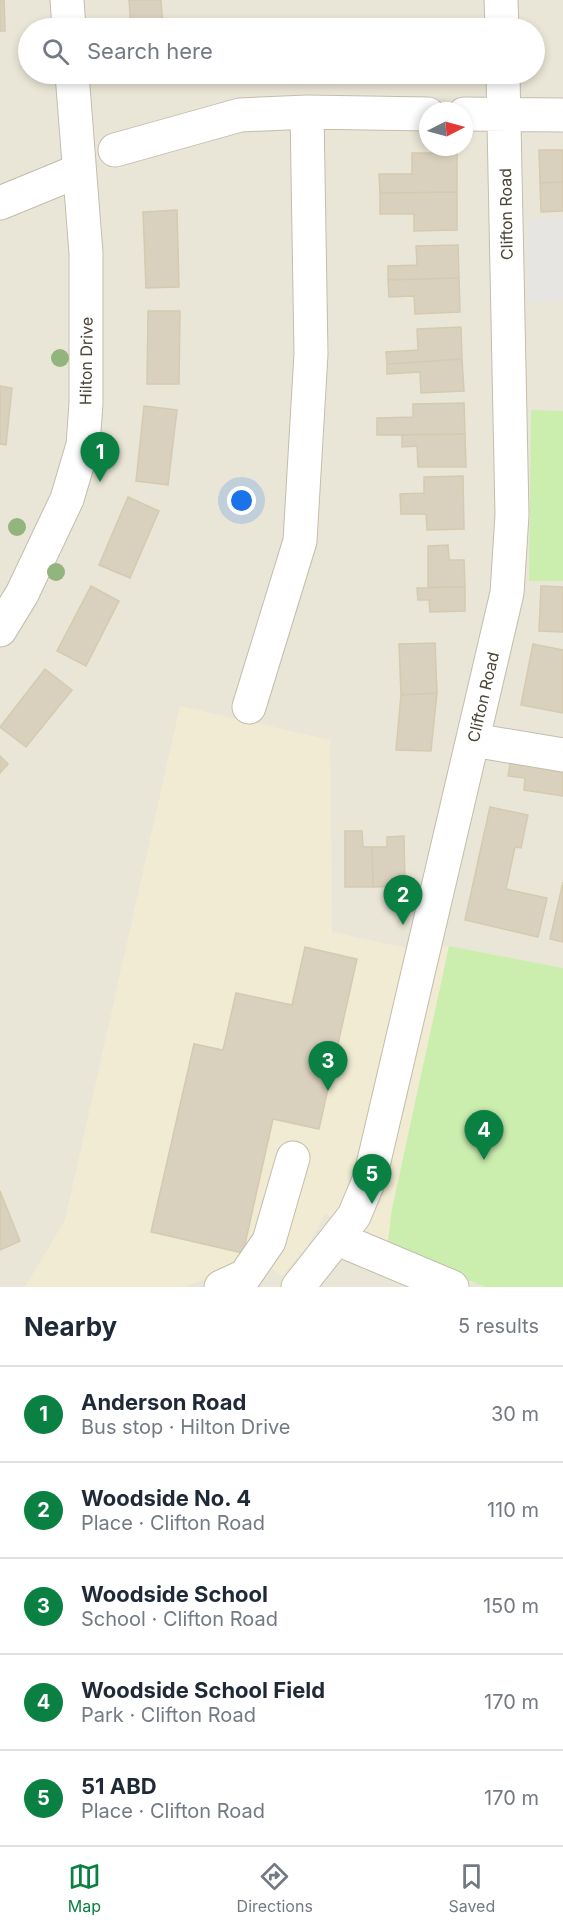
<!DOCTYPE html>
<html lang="en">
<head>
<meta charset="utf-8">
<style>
  body { margin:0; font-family:Inter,sans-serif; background:#f6f6f7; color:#1f2937 }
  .compass { position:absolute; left:419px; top:102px; width:54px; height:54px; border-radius:50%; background:#fff; box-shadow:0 3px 9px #0003; rotate:84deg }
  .you { position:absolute; left:242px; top:501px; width:21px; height:21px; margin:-15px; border:4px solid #fff; border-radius:50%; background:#1a73e8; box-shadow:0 0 0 9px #1a73e833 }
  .badge { display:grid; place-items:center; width:39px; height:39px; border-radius:50%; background:#0b8043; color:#fff; font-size:20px; font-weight:700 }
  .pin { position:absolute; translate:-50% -50px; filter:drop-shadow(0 2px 3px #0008) }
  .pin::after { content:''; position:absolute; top:32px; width:21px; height:18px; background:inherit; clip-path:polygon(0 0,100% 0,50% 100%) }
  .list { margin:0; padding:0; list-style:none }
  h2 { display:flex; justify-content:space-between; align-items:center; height:78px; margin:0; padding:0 24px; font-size:26px }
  h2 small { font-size:20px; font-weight:400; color:#747a83 }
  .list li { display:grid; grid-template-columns:39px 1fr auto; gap:18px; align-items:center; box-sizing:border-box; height:96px; padding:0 24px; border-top:2px solid #e0e1e3 }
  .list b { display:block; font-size:22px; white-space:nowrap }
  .list p { margin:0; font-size:20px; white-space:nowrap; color:#747a83 }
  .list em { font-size:20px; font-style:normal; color:#747a83 }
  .icon { flex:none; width:33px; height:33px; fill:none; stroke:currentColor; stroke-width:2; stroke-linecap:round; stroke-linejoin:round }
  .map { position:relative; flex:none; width:563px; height:1287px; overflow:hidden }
  .search { position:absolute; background:#fff; box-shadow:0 3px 9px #0003; left:18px; right:18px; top:18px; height:66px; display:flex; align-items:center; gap:15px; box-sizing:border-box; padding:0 21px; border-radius:33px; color:#747a83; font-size:22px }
  .sheet { height:558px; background:#fff }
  nav { display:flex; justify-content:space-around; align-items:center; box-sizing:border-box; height:84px; border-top:2px solid #e0e1e3; background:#fff; font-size:16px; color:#747a83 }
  nav a { display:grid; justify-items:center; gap:3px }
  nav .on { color:#0b8043 }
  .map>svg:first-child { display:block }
  .residential { fill:#eae6d7; fill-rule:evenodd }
  .education { fill:#f0ebd2 }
  .green { fill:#cbeeaf }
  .parking { fill:#e7e5e1 }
  .building { fill:#d9d1bd; stroke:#d4cab0; stroke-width:1.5 }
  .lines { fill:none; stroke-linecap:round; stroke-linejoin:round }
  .minor-casing { stroke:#c3bdab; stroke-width:35 }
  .minor { stroke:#fff; stroke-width:33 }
  .tree { fill:#91b57c }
  .labels { text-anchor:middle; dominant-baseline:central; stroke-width:4.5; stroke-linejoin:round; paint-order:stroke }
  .street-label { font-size:16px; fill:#4b4536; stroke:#fff }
</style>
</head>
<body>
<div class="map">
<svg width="563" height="1287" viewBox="0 0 563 1287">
  <rect width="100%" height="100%" fill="#f6f3e9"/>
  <!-- residential -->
  <path class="residential" d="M0,0H563V1287H0ZM28,28H534V74H28ZM428,111H464V147H428Z"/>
  <!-- education -->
  <path class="education" d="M180,706L330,740L332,932L411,949L449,946L563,968V1287H485L387,1248L325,1214L308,1245L282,1276L257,1258L185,1287H25L65,1220Z"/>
  <!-- green -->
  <path class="green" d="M531,410L563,411V581H529Z
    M449,946L563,968V1287H485L387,1248L392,1209Z"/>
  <!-- parking -->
  <path class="parking" d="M563,218V301L528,302L526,219Z"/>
  <!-- building -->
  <path class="building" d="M0,0H4L5,31H0Z
    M129,0H161L163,28H131Z
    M539,150H563V182L540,183Z
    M412,153H457V192L380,193L379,174H412Z
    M563,182V211L541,212L540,183Z
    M457,192V230L414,231V214H380V193Z
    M177,210L179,287L146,288L143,212Z
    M458,245L459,278L388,280V266L417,265L416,246Z
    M459,278L460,312L415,314L414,296L389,297L388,280Z
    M148,311H180L179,384H147Z
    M461,327L462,359L387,364L386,352L418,350L417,329Z
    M462,359L464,391L421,393L420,372L387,374V364Z
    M0,386L12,388L6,445L0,444Z
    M464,403L465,434L377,435V418L413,417V404Z
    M144,406L177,410L168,485L136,481Z
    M465,434L466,467H418L417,446L402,447V435Z
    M463,476L464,529L427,530L426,514H401L400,494L424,493V477Z
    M128,497L159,511L130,578L99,565Z
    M448,545L449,560H464L465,587H428V546Z
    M91,586L119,601L86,666L57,651Z
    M541,586L563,587V632L539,631Z
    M465,587V611L430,612L429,600H418L417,588Z
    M435,643L437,693L401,695L399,644Z
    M533,644L563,650V713L521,705Z
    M45,669L72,690L26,747L0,727Z
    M437,693L431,751L396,750L401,695Z
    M0,756L8,764L0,773Z
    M511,759L563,766V796L524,790L525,778L508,776Z
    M490,807L528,815L521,848L515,847L506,889L547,898L538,937L465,920Z
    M345,831H362L363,847H372L373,887H345Z
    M404,836L405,886L373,887L372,847H387V837Z
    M563,882V942L550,939Z
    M305,947L357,959L319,1129L273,1119L243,1253L151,1232L194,1044L223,1050L236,993L292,1005Z
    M0,1191L20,1241L0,1250Z"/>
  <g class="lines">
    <!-- minor casing -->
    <g class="minor-casing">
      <path id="minor" d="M67,0L69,28
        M501,0L502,28
        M464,114L563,115
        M115,150L240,115L307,112L428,114
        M0,203L78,171
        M0,630L22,594L67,499L83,445L86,403V253L72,74
        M249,707L300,541L311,354L307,112
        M473,740L563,755
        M338,1239L452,1287
        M221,1287L245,1276L269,1241L293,1158
        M298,1287L354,1216L370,1178L507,593L512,515L503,74"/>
    </g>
    <!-- minor -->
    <use href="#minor" class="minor"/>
  </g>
  <!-- trees -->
  <g class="tree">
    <circle cx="60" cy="358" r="9"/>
    <circle cx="17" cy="527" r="9"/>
    <circle cx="56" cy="572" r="9"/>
  </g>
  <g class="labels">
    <!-- street labels -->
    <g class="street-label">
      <text transform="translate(506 214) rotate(-91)">Clifton Road</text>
      <text transform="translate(86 361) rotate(-89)">Hilton Drive</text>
      <text transform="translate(483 697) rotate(-77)">Clifton Road</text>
    </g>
  </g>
</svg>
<svg class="compass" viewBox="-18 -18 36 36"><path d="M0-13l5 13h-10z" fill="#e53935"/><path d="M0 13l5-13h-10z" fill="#747a83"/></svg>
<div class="you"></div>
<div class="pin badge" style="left:100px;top:482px">1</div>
<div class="pin badge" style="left:403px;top:925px">2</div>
<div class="pin badge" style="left:328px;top:1091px">3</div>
<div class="pin badge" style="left:484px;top:1160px">4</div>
<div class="pin badge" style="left:372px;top:1204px">5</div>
<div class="search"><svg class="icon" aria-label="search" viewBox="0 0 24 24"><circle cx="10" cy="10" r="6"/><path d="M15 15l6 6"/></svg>Search here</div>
</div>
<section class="sheet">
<h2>Nearby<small>5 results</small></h2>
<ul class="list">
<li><span class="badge">1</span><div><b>Anderson Road</b><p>Bus stop · Hilton Drive</p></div><em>30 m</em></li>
<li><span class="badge">2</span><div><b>Woodside No. 4</b><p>Place · Clifton Road</p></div><em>110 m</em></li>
<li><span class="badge">3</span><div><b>Woodside School</b><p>School · Clifton Road</p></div><em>150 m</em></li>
<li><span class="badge">4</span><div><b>Woodside School Field</b><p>Park · Clifton Road</p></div><em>170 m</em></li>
<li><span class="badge">5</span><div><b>51 ABD</b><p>Place · Clifton Road</p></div><em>170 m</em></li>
</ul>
</section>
<nav>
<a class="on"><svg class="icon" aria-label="map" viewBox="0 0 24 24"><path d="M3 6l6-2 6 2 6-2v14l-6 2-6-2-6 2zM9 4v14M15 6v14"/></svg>Map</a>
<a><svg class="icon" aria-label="directions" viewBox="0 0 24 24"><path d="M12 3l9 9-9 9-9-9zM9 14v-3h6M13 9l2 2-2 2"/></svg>Directions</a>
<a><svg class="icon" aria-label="saved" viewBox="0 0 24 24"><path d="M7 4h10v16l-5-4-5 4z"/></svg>Saved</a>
</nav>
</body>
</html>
